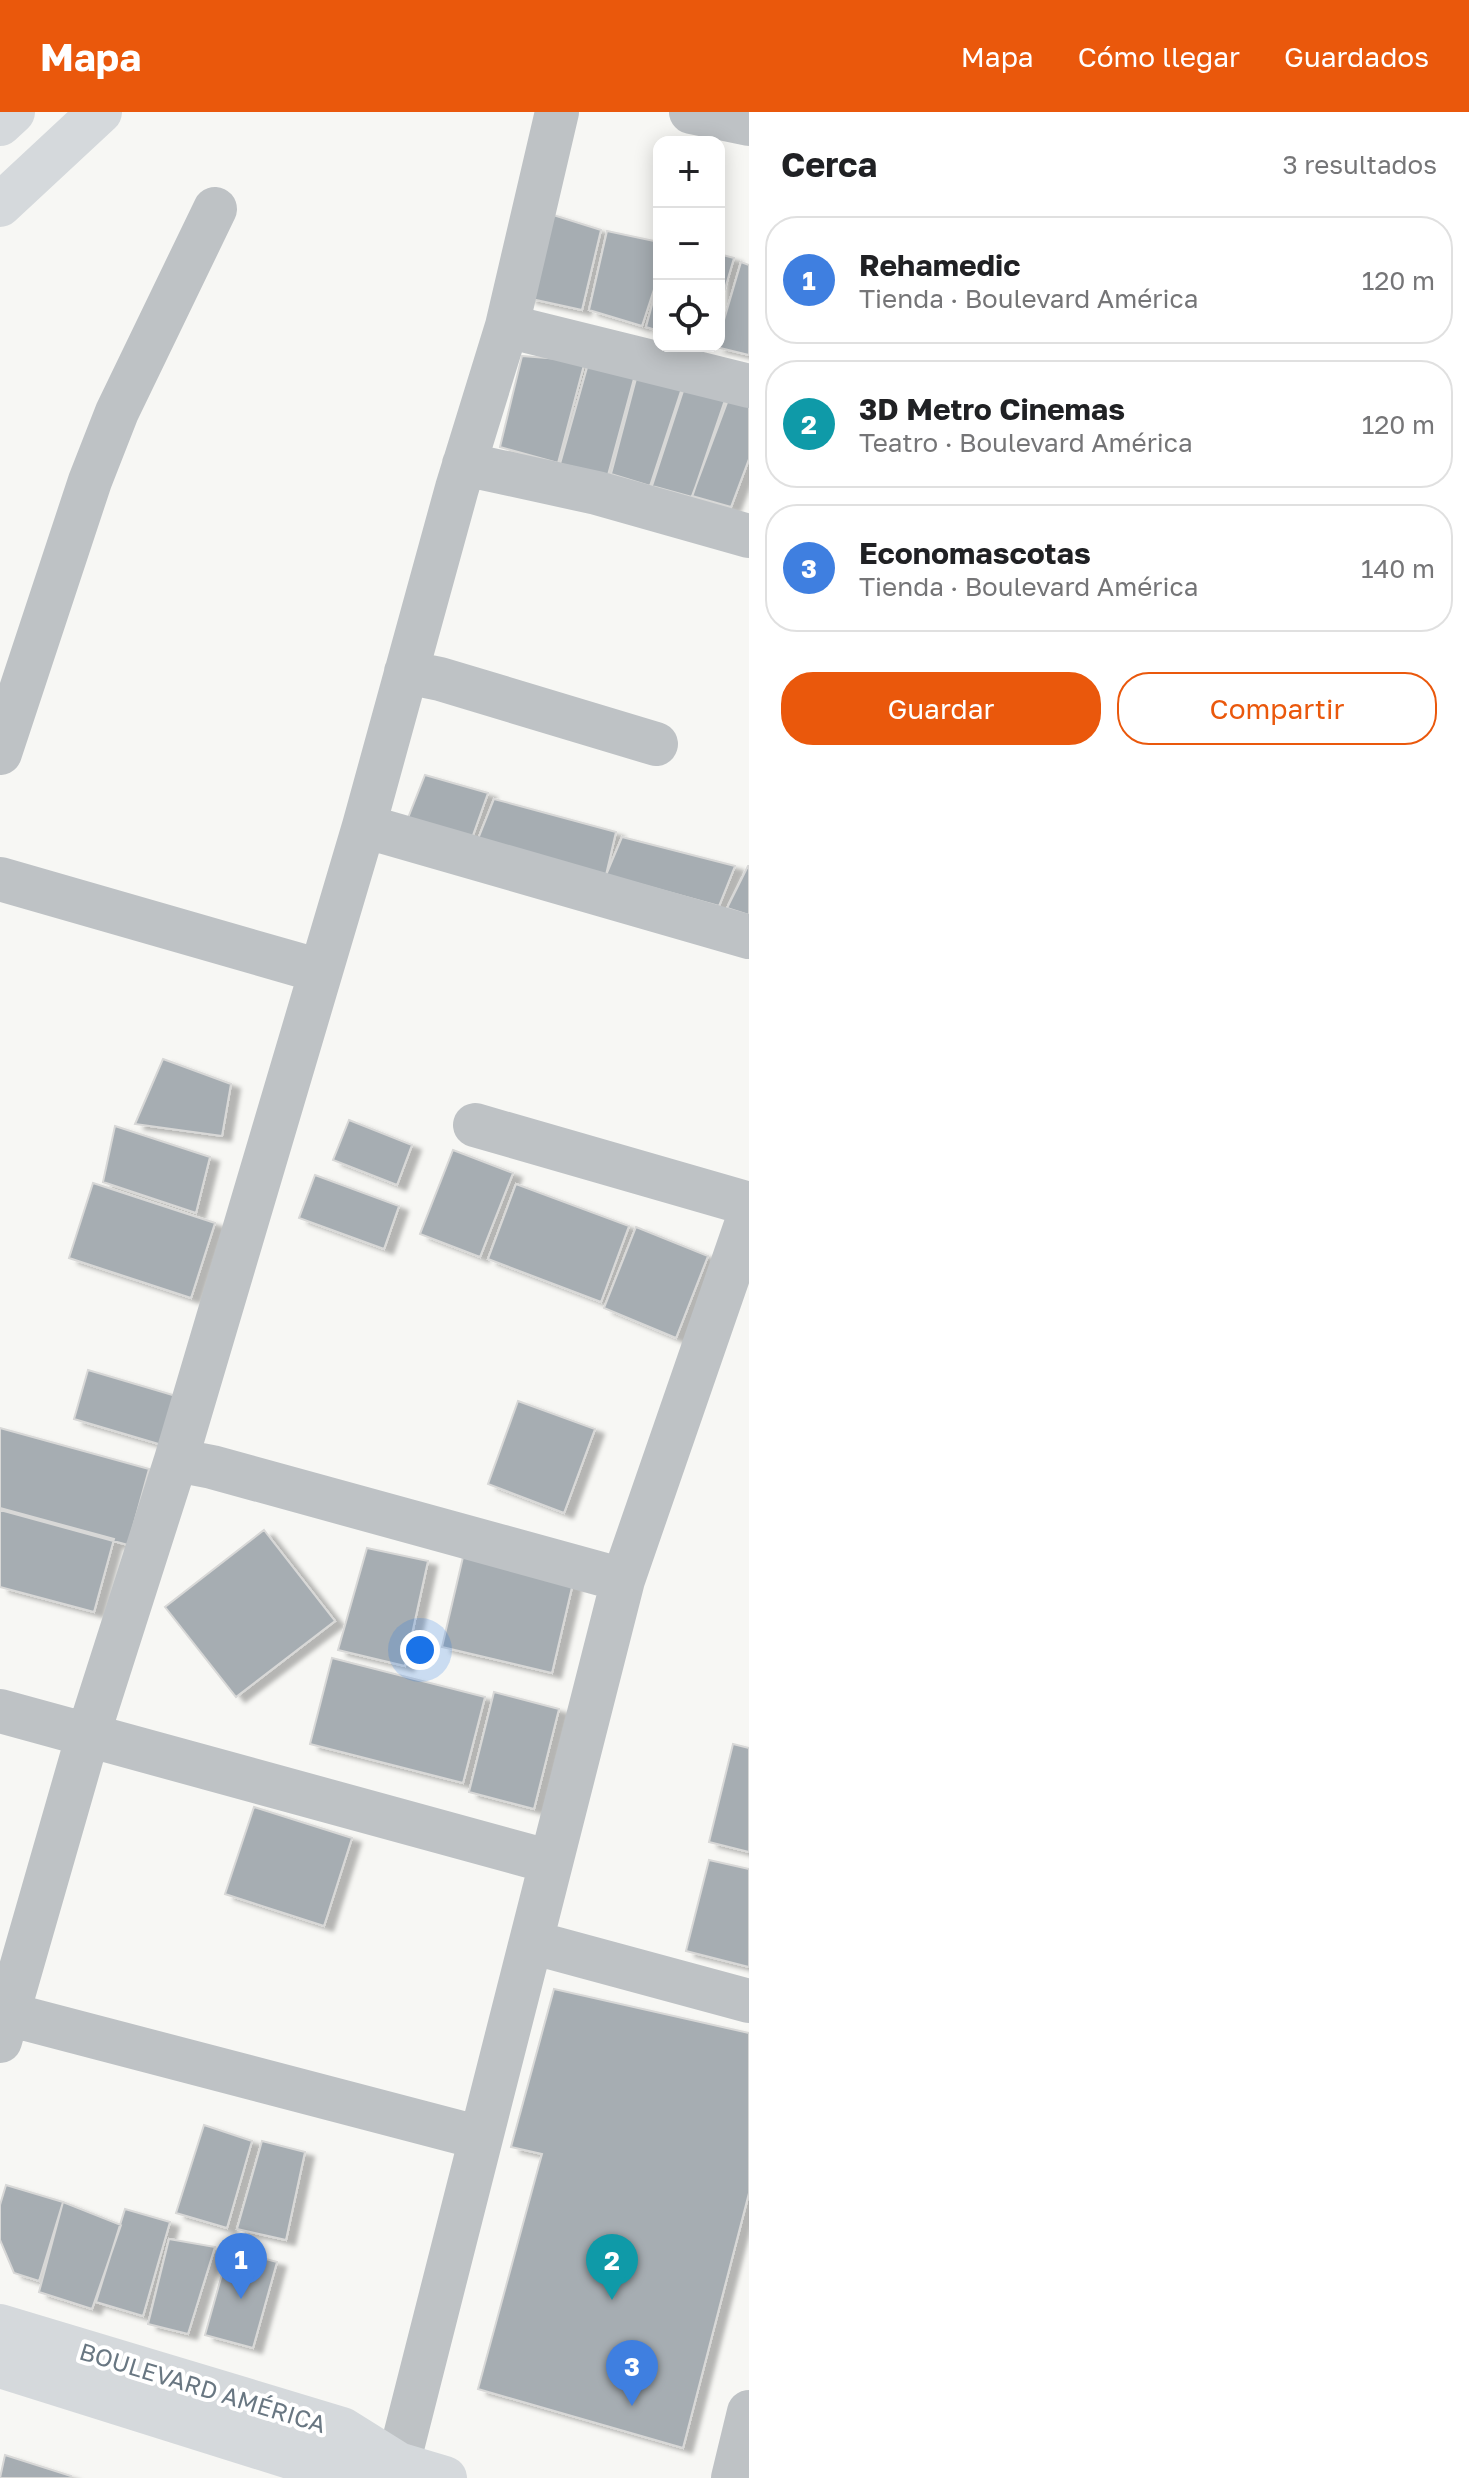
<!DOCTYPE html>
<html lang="es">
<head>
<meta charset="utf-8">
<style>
  body { margin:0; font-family:"Golos Text",sans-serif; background:#f6f6f6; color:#202124 }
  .controls { position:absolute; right:24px; top:24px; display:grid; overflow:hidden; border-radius:16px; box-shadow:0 4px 20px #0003 }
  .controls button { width:72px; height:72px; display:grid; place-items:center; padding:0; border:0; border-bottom:2px solid #e0e0e0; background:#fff; color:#202124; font:40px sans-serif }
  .you { position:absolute; left:420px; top:1538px; width:28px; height:28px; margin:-20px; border:6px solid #fff; border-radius:50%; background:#1a73e8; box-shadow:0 0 0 12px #1a73e833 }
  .badge { display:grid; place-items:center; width:52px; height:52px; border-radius:50%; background:#ea580c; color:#fff; font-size:26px; font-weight:700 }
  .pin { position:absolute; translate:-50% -66px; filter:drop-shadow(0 2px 4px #0008) }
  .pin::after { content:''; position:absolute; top:42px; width:28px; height:24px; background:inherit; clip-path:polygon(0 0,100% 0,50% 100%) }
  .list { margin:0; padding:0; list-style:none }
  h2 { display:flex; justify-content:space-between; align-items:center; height:104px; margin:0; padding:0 32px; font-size:34px }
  h2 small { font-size:26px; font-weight:400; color:#757577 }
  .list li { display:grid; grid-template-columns:52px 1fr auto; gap:24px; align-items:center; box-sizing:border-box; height:128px; margin:0 16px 16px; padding:0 16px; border:2px solid #e0e0e0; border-radius:32px }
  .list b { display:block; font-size:30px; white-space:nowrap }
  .list p { margin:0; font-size:26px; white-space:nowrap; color:#757577 }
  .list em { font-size:26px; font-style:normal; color:#757577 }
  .actions { display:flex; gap:16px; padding:24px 32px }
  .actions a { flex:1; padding:18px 0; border:2px solid #ea580c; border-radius:32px; text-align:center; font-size:28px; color:#ea580c }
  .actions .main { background:#ea580c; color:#fff }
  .icon { flex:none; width:44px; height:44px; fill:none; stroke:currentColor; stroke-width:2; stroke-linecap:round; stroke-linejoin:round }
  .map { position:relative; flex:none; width:749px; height:2366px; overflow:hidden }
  header { display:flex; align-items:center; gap:48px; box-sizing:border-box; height:112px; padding:0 40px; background:#ea580c; color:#fff }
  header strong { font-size:38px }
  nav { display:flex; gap:44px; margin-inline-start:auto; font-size:28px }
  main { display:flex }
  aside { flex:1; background:#fff }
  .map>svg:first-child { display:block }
  .building { fill:#a6adb2; stroke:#d8d8d7; stroke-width:2; filter:url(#shadow) }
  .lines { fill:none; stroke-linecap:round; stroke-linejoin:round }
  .minor { stroke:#bec2c5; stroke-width:44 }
  .major { stroke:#d5d9dc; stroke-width:44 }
  .labels { text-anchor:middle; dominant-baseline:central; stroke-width:8; stroke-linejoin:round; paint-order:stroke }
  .street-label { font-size:24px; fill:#697782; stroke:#fff }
</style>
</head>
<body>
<header>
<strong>Mapa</strong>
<nav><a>Mapa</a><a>Cómo llegar</a><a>Guardados</a></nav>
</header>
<main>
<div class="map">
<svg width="749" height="2366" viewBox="0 0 749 2366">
  <defs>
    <filter id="shadow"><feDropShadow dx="9" dy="5" stdDeviation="2" flood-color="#0004"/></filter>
  </defs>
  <rect width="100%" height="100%" fill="#f7f7f4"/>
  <!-- building -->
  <path class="building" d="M547,101L601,118L582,198L527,186Z
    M607,119L659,130V162L642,214L589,198Z
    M719,142L734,146L719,197Z
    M741,150L749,153V243L716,235L719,234V225Z
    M659,167V219L646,215Z
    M522,244L585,249L558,351L500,335Z
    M588,252L635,263L608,363L560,352Z
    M637,263L682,276L650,374L611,362Z
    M684,276L725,288L692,385L652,374Z
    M728,288L749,294V347L731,395L692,384Z
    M425,663L488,681L472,726L408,706Z
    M494,687L616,720L606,763L478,727Z
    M622,725L735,754L719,794L606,763Z
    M748,754H749V803L727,796Z
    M163,947L231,972L222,1024L135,1012Z
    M349,1008L412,1033L397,1073L333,1048Z
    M115,1014L210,1045L196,1101L103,1070Z
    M453,1038L513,1061L480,1145L420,1122Z
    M315,1063L399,1094L384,1137L299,1106Z
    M93,1071L215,1111L191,1186L69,1146Z
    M516,1072L629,1114L601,1190L488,1147Z
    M636,1115L708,1144L676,1226L604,1196Z
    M88,1258L176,1284L162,1333L74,1307Z
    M518,1289L595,1317L564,1401L488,1372Z
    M0,1316L149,1357L128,1433L0,1398Z
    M0,1396L114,1427L94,1500L0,1475Z
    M264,1418L335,1509L236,1585L165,1495Z
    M367,1436L428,1449L405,1554L338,1538Z
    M463,1445L573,1471L552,1561L442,1535Z
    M332,1546L485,1585L463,1671L310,1632Z
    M494,1580L559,1597L534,1697L469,1680Z
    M733,1632L749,1636V1740L709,1730Z
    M254,1695L352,1726L324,1814L225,1782Z
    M709,1748L749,1757V1855L686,1839Z
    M554,1877L749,1921V2081L683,2336L478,2277L542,2042L511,2035Z
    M204,2013L252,2029L227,2116L176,2101Z
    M262,2029L305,2040L286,2128L237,2117Z
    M6,2073L63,2090L39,2169L14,2161L0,2128V2093Z
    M63,2090L121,2113L92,2197L39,2180Z
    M125,2097L170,2110L143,2204L96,2190Z
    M169,2127L215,2135L188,2222L148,2212Z
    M229,2137L277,2150L253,2236L205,2223Z
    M5,2343L71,2364V2366H0Z"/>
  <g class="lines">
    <!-- minor -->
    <path class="minor" d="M691,0L749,12
      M507,214L749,274
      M464,352L597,381L749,424
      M406,560L440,567L656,632
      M0,641L90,369L117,300L215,97
      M364,714L749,825
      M0,767L320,859
      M475,1013L749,1092
      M176,1348L212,1355L623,1468
      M0,1599L551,1750
      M531,1830L749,1889
      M0,1900L481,2026
      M0,1929L88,1623L176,1348L364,714L457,376L507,214L557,0
      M398,2352L623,1468L749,1104
      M733,2366L749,2300"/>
    <!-- major -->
    <path class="major" d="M0,12L13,0
      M0,93L100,0
      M0,2214L342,2317L398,2352L445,2366
      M0,2254L328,2357L398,2352"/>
  </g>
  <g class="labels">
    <!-- street labels -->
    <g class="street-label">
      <text transform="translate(203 2275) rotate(17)">BOULEVARD AMÉRICA</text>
    </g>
  </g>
</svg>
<div class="controls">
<button>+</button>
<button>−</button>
<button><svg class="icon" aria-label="locate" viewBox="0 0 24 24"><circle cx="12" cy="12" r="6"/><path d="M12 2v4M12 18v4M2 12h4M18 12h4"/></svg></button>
</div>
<div class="you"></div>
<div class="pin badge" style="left:241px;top:2187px;background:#3f7fe0">1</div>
<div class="pin badge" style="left:612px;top:2188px;background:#0f9aa8">2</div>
<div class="pin badge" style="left:632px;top:2294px;background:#3f7fe0">3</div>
</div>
<aside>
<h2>Cerca<small>3 resultados</small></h2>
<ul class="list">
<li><span class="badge" style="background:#3f7fe0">1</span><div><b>Rehamedic</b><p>Tienda · Boulevard América</p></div><em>120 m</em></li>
<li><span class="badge" style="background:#0f9aa8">2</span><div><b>3D Metro Cinemas</b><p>Teatro · Boulevard América</p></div><em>120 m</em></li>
<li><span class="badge" style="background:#3f7fe0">3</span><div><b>Economascotas</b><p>Tienda · Boulevard América</p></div><em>140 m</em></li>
</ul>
<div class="actions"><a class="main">Guardar</a><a>Compartir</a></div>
</aside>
</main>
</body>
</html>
